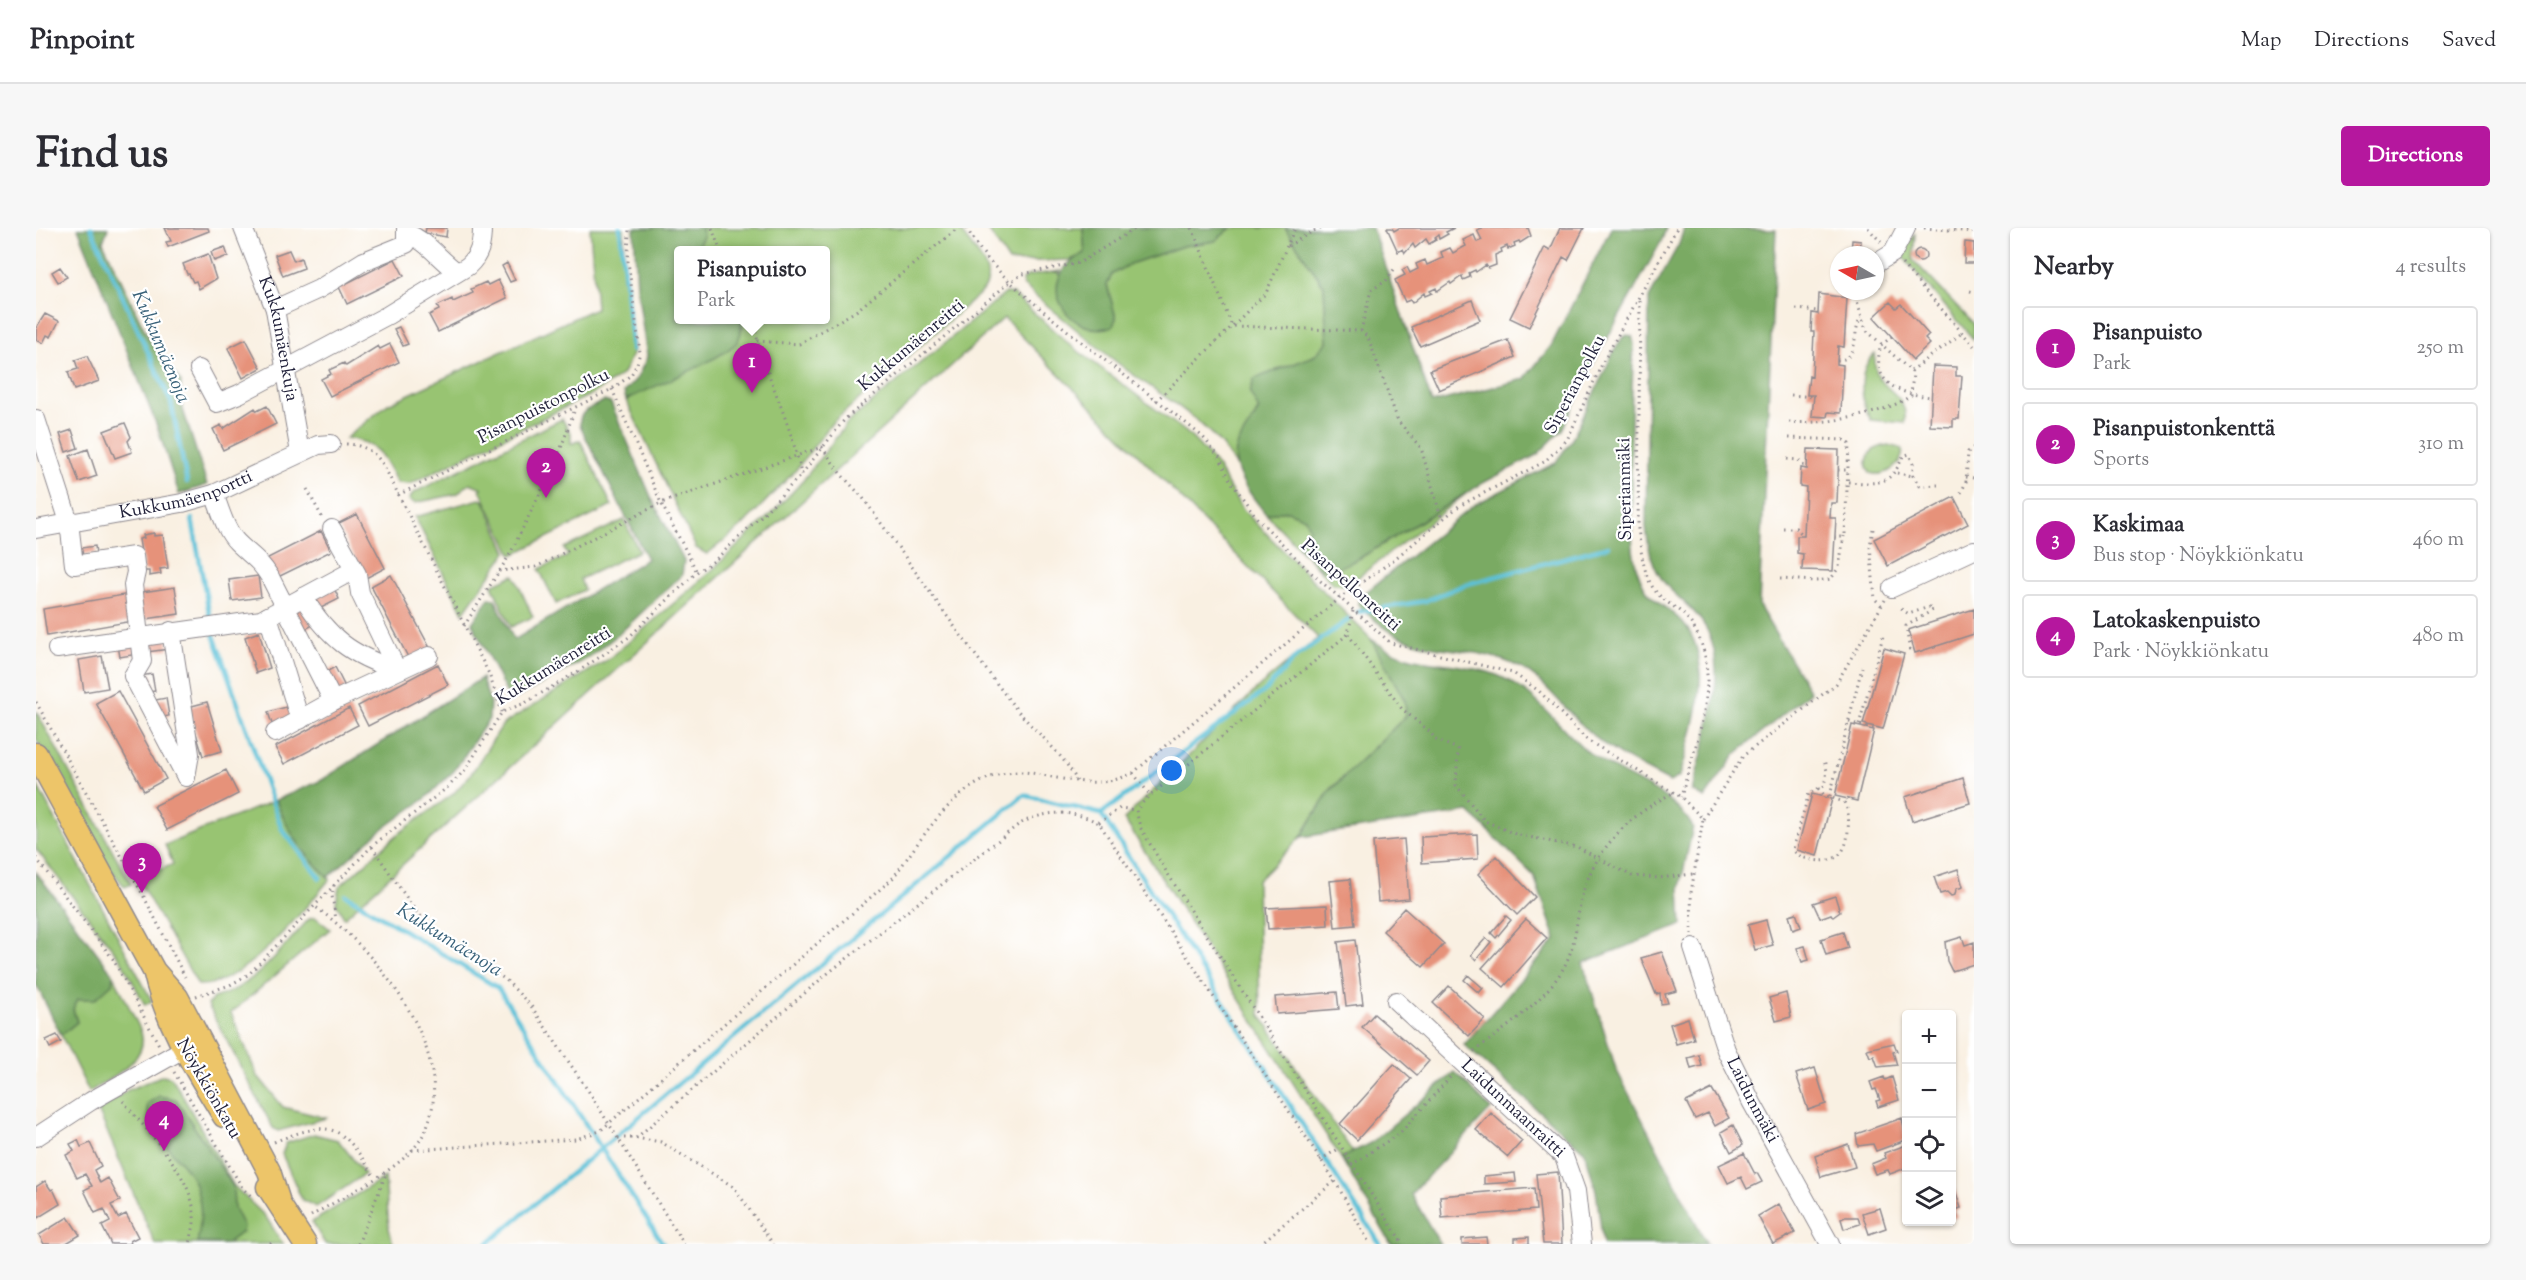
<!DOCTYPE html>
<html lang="en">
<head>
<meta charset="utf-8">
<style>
  body { margin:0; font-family:"Sorts Mill Goudy",serif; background:#f7f7f7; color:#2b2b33 }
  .controls { position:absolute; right:18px; bottom:18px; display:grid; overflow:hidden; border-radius:6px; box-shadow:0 2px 4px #0004 }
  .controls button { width:54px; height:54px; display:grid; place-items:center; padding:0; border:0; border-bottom:2px solid #e1e1e2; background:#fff; color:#2b2b33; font:30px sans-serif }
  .compass { position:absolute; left:1794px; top:18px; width:54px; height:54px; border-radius:50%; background:#fff; box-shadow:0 2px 4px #0004; rotate:279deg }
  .you { position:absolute; left:1136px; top:543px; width:21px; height:21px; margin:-15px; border:4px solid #fff; border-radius:50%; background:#1a73e8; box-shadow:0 0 0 9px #1a73e833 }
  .badge { display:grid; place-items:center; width:39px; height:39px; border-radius:50%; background:#b5179e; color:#fff; font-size:20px; font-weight:700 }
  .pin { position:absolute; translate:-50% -50px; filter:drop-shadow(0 2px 3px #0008) }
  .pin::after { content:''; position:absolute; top:32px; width:21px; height:18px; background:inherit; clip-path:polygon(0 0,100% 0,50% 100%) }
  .popup { position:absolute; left:638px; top:18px; width:156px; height:78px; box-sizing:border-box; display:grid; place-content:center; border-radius:6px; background:#fff; filter:drop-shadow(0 2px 4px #0005); font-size:20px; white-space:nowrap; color:#7c7c81 }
  .popup b { font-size:22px; color:#2b2b33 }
  .popup::after { content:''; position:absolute; left:50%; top:100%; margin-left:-12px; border:12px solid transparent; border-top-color:#fff }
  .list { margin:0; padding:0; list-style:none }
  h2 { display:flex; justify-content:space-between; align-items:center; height:78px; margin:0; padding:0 24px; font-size:26px }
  h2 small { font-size:20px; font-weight:400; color:#7c7c81 }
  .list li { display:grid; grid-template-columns:39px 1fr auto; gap:18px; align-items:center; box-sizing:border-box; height:84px; margin:0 12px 12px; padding:0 12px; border:2px solid #e1e1e2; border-radius:6px }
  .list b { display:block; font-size:22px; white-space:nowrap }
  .list p { margin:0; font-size:20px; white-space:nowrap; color:#7c7c81 }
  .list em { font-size:20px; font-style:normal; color:#7c7c81 }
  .icon { flex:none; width:33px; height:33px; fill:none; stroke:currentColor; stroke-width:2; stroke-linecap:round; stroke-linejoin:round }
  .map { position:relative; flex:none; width:1938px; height:1016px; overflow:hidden; border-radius:6px }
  header { display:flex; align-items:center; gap:36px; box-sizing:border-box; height:84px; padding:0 30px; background:#fff; border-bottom:2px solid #e1e1e2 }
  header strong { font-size:28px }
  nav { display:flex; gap:33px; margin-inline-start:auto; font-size:21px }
  .intro { display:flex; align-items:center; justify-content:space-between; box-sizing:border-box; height:144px; padding:0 36px }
  h1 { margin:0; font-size:42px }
  .button { padding:15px 27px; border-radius:6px; background:#b5179e; color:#fff; font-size:21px; font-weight:700 }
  main { display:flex; gap:36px; padding:0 36px }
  aside { flex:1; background:#fff; border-radius:6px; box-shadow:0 2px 4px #0004 }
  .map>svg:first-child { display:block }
  .green { fill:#98c472; stroke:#5d7356; stroke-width:1.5 }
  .forest { fill:#7aaa64; stroke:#4e6650; stroke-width:1.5 }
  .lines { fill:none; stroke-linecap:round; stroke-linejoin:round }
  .stream { stroke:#5bc1d8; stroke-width:4.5 }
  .building { fill:#e6927a }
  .minor-casing { stroke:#8e898e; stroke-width:20 }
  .major-casing { stroke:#8e898e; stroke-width:25 }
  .path { stroke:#8e898e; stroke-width:3; stroke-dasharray:1.5 4.5; stroke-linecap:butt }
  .minor { stroke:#fff; stroke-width:18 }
  .major { stroke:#edc569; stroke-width:22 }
  .labels { text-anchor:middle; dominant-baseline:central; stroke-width:4.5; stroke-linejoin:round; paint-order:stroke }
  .street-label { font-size:18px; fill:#22223b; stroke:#fff }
  .water-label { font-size:20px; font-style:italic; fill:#39627a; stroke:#fff }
</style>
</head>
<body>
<header>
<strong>Pinpoint</strong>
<nav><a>Map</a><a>Directions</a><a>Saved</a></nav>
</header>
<div class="intro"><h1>Find us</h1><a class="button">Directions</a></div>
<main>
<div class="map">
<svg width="1938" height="1016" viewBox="0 0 1938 1016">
  <rect width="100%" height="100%" fill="#fff"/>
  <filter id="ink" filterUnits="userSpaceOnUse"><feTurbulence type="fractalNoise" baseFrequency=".0167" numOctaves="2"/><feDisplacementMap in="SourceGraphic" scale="12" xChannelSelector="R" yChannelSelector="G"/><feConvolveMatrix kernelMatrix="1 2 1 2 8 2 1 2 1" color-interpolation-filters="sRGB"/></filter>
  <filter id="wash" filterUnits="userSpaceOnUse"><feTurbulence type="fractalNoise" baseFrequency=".008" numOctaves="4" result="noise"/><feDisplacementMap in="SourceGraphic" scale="24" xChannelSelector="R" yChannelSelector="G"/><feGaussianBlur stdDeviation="1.35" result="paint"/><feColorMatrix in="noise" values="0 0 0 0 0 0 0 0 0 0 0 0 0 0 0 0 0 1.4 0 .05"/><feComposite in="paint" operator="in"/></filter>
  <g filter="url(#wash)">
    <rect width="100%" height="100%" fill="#f9f0e2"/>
    <!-- green -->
    <path class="green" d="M554,0H588L587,48L598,122L587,146L558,165L374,256L361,255C347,228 342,214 310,210L352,176L560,80Z
      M666,0H923C933,19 963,41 947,63L796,195L759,243L704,300L671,326L660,320L590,172L707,100L705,92H789V22H660L667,8Z
      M951,0H1047L1049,26L1034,32L973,34Z
      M1195,0H1249L1288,58L1291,114L1278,128L1261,136L1241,141L1214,165L1223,181L1201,219L1200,238C1173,191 1125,169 1083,136C1051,111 1019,84 987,57L986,53L991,48L1024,43L1022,46L1080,90L1071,57L1075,46L1094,36L1147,18L1179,13Z
      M1879,5L1877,32L1938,96V112L1867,29V25Z
      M970,65L977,66L1033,116L1150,204C1161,215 1173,226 1182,240C1192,256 1199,273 1212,287L1335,411L1369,473L1370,488L1293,563L1265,609L1221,653L1224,786L1318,926L1305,930L1088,591L1225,457L1282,410L968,90L308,690L300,675L303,659L362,606L417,566L435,546L467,496L571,432L601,407L675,343L740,281L765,255L812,194Z
      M1839,126C1835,166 1873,158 1869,195L1835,192C1824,175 1821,140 1839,126Z
      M526,191L535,205V216L544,212L576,278L476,327L444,262L446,260L434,255L421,266L379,275L373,272L377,265Z
      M1852,217L1867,221C1867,237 1850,250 1834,245L1831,240C1830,224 1837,220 1852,217Z
      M1431,265L1312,357L1297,356L1281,339L1295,343L1324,330Z
      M444,271L448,273L471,324L427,385L379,289Z
      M1252,283L1269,290L1273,300L1263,320L1230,286Z
      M588,292L603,323L544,351L548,362L520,376L503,341L532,328L528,320Z
      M478,347L497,389L475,399L456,357Z
      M0,483L95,656L89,659L66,631L0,511Z
      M0,555L116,773L109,777L85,732L0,621Z
      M240,572C252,603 270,628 294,651C267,683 206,760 162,757L96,641L101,639L118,645L137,636L129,617Z
      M279,689L294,701L195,785L221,847L247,879L290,890L242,903L237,900L172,777L177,770C218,760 245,721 273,691Z
      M77,746L104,801C117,831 74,850 53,864L25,807L41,794L37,781L42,771L76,756Z
      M127,847L135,849L138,853L198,958L230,989L247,1016H119L62,882L92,862Z
      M278,906L302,912L329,946L280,979L266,972L246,926L250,915Z
      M349,949L353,1000L357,1016H289L276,994Z"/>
    <!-- forest -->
    <path class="forest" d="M42,0H72L67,14L115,115L145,154L144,172L171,257L143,266L121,198Z
      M598,0H666L667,8L660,22H642V92H705C706,99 706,107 701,114C688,131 613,160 590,172L588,164L601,150L611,129L601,60Z
      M1047,0H1195L1179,13L1147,18L1094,36L1076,46L1071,57L1080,90L1077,98C1037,114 990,53 1049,25Z
      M1249,0H1336L1396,175L1488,151L1515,118L1575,0H1630L1626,12L1558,134L1526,202L1501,227L1447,255L1324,330L1295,343L1281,339L1263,320L1273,300L1269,290L1252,283L1230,286C1216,269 1193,242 1201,218C1206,206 1217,193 1223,182L1214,165L1218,151L1278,128L1291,114L1288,58Z
      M1648,0L1740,2L1723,378L1774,464L1700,526L1669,570L1656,563C1667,517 1694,447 1671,402C1662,384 1644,372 1631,358C1616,341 1612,320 1610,298L1613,70L1643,16Z
      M1591,107L1596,108L1598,116C1595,171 1594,226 1596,280C1596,301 1595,324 1602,344C1612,375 1627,374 1646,394C1682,433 1656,504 1644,548L1634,554C1606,539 1575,525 1552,503C1529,483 1509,451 1481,438C1418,409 1378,437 1322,376L1323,370L1438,277L1519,235L1535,213L1579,121L1586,110Z
      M568,173L575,175L616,271L648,333L646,347L583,406L552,430L478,471L473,470L436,395L453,370L459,371L478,412L611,331L544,198C542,182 555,180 568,173Z
      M1335,411C1378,441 1405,430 1452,444C1496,457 1518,495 1551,523C1585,551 1634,560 1657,599L1644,659L1646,697L1547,735L1580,841L1671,1016H1567L1560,963L1549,924L1428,817L1520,711L1498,648L1433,584L1265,609L1293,564L1370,488L1369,473Z
      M446,450L454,474L453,491L418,543L390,570L344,603L292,649C268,627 251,603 240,572L286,552Z
      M0,644L77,746L76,756L59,771H42L37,781L41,794L25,807L0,756Z
      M1419,844L1455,881L1375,966L1404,1016H1355L1305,930L1336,914Z
      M123,868L140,871L197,958L198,980L207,998L206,1004L190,1016L161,1015C165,995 167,979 160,959C149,927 111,912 111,876Z"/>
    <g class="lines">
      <!-- stream -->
      <path class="stream" d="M55,0L135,174L151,254
        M584,0L596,122
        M156,291L175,395
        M1322,384L1389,373L1428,357L1573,318
        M177,405L246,601L284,650
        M1065,586L1230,462L1261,428L1312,392
        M310,667L462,760L627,1016
        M451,1016L988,567L1065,586L1344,1016"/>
    </g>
    <g id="blocks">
      <!-- building -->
      <path class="building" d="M129,0H172L173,3L132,19L130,14L135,13Z
        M390,0H411L410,9L389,5Z
        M1351,0H1356L1358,3L1363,0H1418L1410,4L1412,6L1403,11L1402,7L1399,9L1400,12L1393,16L1390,11L1379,20L1377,16L1369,25L1367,21L1362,24Z
        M1446,0H1492L1495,8L1484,15L1483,13L1478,15L1479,18L1472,21L1471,18L1465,21L1466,24L1459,27L1460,37L1452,40L1450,37L1440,44L1439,42L1433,45L1434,49L1427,52L1426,48L1415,56L1414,54L1401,63L1400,60L1394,63L1396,65L1389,68L1388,65L1376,75L1374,72L1369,74L1359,52L1369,47L1366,42L1371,39L1374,45L1382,41L1380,36L1389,32L1391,37L1407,30L1405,24L1414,20L1417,25L1430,18L1427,12L1438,7L1441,14L1446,12L1441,2Z
        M1524,0H1548L1532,32L1527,29L1493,99L1474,90L1509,19L1514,22Z
        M1816,12L1825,13L1824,27H1815Z
        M1929,14L1938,15V35H1928Z
        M189,19L192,28L178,33L175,24Z
        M1878 27a6 6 0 1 1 12 0a6 6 0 1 1-12 0Z
        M253,22L258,33L265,30L268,40L247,48L239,27Z
        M172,26L180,51L163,61L160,53L157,54L153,46H151L147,36Z
        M359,31L368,48L311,76L303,59Z
        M471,35L479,52L474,54L466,38Z
        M24,39L31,49L22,54L16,44Z
        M462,52L471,70L402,104L393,87L403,82L401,78L416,71L417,74L437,65L435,61L450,54L452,57Z
        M1783,66L1811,70L1808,119L1802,118L1801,132V136L1807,137L1805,185L1792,184L1791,189L1776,188L1778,167H1771L1773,148L1776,149L1778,104H1775L1776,85L1782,86Z
        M1436,72L1444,92L1384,118L1375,99Z
        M1854,74L1860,80L1865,76L1893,107L1889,111L1894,116L1877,132L1838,89Z
        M9,86L23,93L15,109L11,107L7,115L0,112V100Z
        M363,99L372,116L367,118L358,101Z
        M210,111L225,140L207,150L192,120Z
        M1472,112L1479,129L1403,162L1394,142Z
        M354,116L363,134L294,168L285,151L295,146L293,142L308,135L310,138L342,118L344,121Z
        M51,128L63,153L38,162L32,144L42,141L39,132Z
        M1897,138L1920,139V148H1926L1923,191H1917V199L1894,198Z
        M231,178L240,196L187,222L177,201L185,197L187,201L219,180L221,183Z
        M89,195L95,209L92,213L96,224L79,230L68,203Z
        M36,202L42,220L30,224L24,206Z
        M52,221L61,248L43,254L34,228Z
        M1772,221L1803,222L1801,275H1795L1794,290H1800L1797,343L1766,342L1767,326L1761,325V308H1768L1770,259L1764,258L1765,240L1771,241Z
        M1918,269L1932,296L1852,338L1838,311Z
        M321,286L349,340L330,350L301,296Z
        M285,303L295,323L240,350L230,331Z
        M118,305V308L127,307L132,340L124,341L125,346L113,348V343H108L103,311L108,310L107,307Z
        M59,318L60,325L47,327L45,320Z
        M355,347L394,420L373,431L335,358Z
        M222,348L225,369L196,373L193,352Z
        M139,359L143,386L104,392L100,365Z
        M298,360L303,371L281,382L276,371Z
        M93,366L97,393L11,408L7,381Z
        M266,376L277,397L266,403L255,382Z
        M1938,381V406L1879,425L1872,402Z
        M223,404L234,440L220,445L209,409Z
        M131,409L133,421L111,424L109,413Z
        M100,414L102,426L84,429L82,417Z
        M1848,420L1868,426L1847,501L1827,496Z
        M66,428L72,460L48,464L43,432Z
        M402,436L412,457L332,498L322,478Z
        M299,439L310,461L300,467L288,445Z
        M116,446L119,463L107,465L104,448Z
        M82,463L130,551L108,563L60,475Z
        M130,470L133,488L122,490L119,472Z
        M171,474L186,523L167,528L152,479Z
        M254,478L258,489L236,496L232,484Z
        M313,480L322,497L248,536L239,519Z
        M1816,497L1838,502L1821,573L1799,568Z
        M190,542L202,566L131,602L118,578Z
        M1927,550L1934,575L1876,593L1869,569Z
        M1776,566L1796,571L1781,628L1761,622Z
        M1441,606L1442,631L1386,635L1385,609Z
        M1368,611L1373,671L1342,674L1337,614Z
        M1460,628L1499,669L1481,687L1442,646Z
        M1922,641L1927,659L1920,661L1919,667L1915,668L1911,664L1904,666L1898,649Z
        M1314,651L1319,697L1299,699L1294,653Z
        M1799,668L1804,684L1797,689L1795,686L1784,690L1777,675Z
        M1291,677L1292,697L1232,701L1230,680Z
        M1368,680L1408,716L1387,739L1347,703Z
        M1760,685L1765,699L1757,702L1753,687Z
        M1470,688L1475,692L1460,710L1455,705Z
        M1490,691L1511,710L1468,759L1446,740Z
        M1730,692L1737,717L1719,722L1712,697Z
        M1807,704L1812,720L1790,727L1785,711Z
        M1926,709L1929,717L1938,714V736L1916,743L1911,733L1909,714Z
        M1450,710L1455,714L1440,732L1435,727Z
        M1319,712L1327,776L1310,778L1302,714Z
        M1769,718L1773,732L1766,734L1761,720Z
        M1626,724L1641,763L1629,766L1632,775L1625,776L1624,765L1620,766L1605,730Z
        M1432,747L1447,760L1443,765L1428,752Z
        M1413,758L1449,791L1433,808L1397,775Z
        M1301,764L1303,781L1241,786L1239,769Z
        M1750,765L1755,789L1740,793L1733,770Z
        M1338,786L1393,833L1381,847L1326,799Z
        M1652,790L1658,811L1640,816L1634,796Z
        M21,807L25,814L14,820L10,812Z
        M1858,815L1861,823L1857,824L1861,837L1842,839L1838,828L1834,829L1831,821Z
        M1663,827L1666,838L1655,841L1652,830Z
        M1358,836L1375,851L1321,912L1304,896Z
        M1779,840L1790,876L1772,882L1760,846Z
        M1848,849L1849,852L1856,849L1863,872L1842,879L1840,873L1844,872L1840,861L1837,862L1834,854Z
        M1676,861L1693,890L1679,898L1672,885L1659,891L1650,874Z
        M1455,885L1486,913L1472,929L1440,902Z
        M1866,890L1870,912L1840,923L1837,916L1822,918L1820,906Z
        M1697,897L1707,917L1695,924L1685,904Z
        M42,912L45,919L54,915L65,938L58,942L64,955L72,950L84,973L75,977L82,990L90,986L102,1009L94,1013L95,1016H75L66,998L74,994L68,981L59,985L48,962L56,958L49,946L41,950L30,927L38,923L34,916Z
        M1812,916L1819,939L1785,949L1779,928Z
        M1870,917V940L1854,946L1852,942L1839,946L1835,936L1850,930L1848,925Z
        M1708,925L1719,946L1721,945L1726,954L1711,961L1705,949L1692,955L1683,937Z
        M1522,944L1526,1016H1507L1500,946Z
        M1479,945L1480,954L1448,956V948Z
        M9,953L15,962L17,961L24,976L0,991V959Z
        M1917,956L1925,980L1919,982L1921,989L1916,991Z
        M1498,960L1500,982L1406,990L1404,968Z
        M1743,976L1759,1005L1737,1016L1722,988Z
        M1844,980L1850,1000L1833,1006L1826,985Z
        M32,989L44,1007L29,1016H8L3,1007Z
        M1809,989H1822L1824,996L1808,1001L1805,991Z
        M1450,1009L1451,1016H1426V1011Z
        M1493,1009V1016H1479V1010Z"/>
    </g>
  </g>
  <g filter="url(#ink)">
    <use href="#blocks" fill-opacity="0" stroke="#8e898e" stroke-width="1.5"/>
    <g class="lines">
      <!-- minor casing -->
      <g class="minor-casing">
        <g id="minor">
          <path id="s1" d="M207,0L239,81L264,225"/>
          <path d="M371,5C391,13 403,31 421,44"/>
          <path d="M1839,36L1857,25L1870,0"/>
          <path d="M239,81L283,61L328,33L370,16V0"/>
          <path d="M163,141L181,175L203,166L352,87L432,38C444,27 446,16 446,0"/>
          <path d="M0,191L33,294L38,337L98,328L100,344L97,357L106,433L97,448L150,549"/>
          <path d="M178,266C184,281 189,302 201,314C215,328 223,331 234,349L297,473"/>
          <path id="s2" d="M0,301L146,275L178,266L282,217L295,216"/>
          <path d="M296,301L321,346L324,365L361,442"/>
          <path d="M1856,360L1938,322"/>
          <path d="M267,369C293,410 314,427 361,442"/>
          <path d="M232,388L264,492"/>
          <path d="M135,403L154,526L150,549"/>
          <path d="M21,421L225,392L318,342"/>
          <path d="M239,505L297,473L393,428"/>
          <path id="s3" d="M1657,720L1690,822L1716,875L1794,1016"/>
          <path id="s4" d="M1360,773L1528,929L1540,963L1546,1016"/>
          <path d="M0,909L55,873L158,815"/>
        </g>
      </g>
      <!-- major casing -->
      <g class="major-casing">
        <path id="major" d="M0,526L118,743L141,769L233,943L242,971
          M119,746C131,798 161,843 188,888
          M232,959L269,1016"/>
      </g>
      <!-- path -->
      <path class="path" d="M676,0L684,22
        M931,0C946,31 973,53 998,75C1053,122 1111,163 1167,209L1184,230L1194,252L1221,290L1272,342L1355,415L1477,445L1503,463L1551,512L1645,569L1667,591L1655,665L1656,706
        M1156,0L1196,98L1325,103L1332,109L1362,193L1385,220L1406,292
        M1832,0L1845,14
        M1888,0L1938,4
        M1252,18L1277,3L1287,0
        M1866,36L1938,118
        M1934,63L1938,64
        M1604,72L1602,301C1605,321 1607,351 1622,366C1630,375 1642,380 1650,389C1693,439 1659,515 1645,569
        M1760,81L1782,83
        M717,92C727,145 756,193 765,247
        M1325,103L1335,62L1350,53L1359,40
        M1856,109L1845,117C1834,156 1863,166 1896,169
        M721,113L763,116L820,83L922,0
        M1801,132C1825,132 1815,105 1825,89
        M1875,143L1926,105
        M576,161L625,275L661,344
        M1755,167L1778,169
        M1120,173L1230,65L1259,0
        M1753,194C1785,197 1851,187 1875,167L1877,145L1830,102L1818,63
        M1753,210L1808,212L1813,216L1809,306L1806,309H1799
        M310,216C328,217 338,223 348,238L453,446L466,484
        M1751,231L1762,232L1771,241
        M1802,242H1813
        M1861,245L1877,248
        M1930,249L1938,250
        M1812,254C1842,256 1855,258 1867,228L1873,226L1877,235V248L1884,258L1902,257
        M271,261L287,291
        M1925,265L1930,254L1932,224L1938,219
        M362,267L576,161L595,147L601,136L604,124L592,33L593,0
        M1747,300H1760L1768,308
        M1837,301L1834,318L1839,371L1846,378
        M463,343L500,339L625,275L786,219L804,245L827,270C876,338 923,407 974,473C994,500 1026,523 1041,553
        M1744,351L1780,353L1795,351L1803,339L1808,308
        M1865,381L1873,386L1893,379L1897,382L1870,398L1874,424
        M1317,383L1312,406L1111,570L1100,582L1104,599L1130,643L1367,1016
        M428,398L473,328L521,231L539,181
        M1312,406L1366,481L1393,503L1400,512L1422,521L1420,557L1449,593L1479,606L1541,619L1596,648L1623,650L1657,646
        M0,474L106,665L149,749
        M1813,494L1838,501
        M1823,497L1847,408
        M1097,545L1114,567
        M1783,560L1788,567L1808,574C1813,583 1813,591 1812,602C1811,628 1797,637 1772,631C1765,629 1760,627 1757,621L1773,565L1788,558L1791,543L1788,532
        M1794,568L1826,439
        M1667,591L1707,528L1800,456L1849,372
        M1063,595L1084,580L1100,582
        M336,619L381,685L433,727L470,752L495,778L553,864L648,1016
        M0,630L77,731L123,817
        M298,657L296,668L300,691
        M160,768L194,757L213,746L336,618L412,559L429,542L466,484L489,475L546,441L593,409L661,344L678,333L726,287L765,247L809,191L974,54L987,46L1043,35L1100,0
        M1438,823C1465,805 1513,768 1528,739C1541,715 1540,689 1547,664C1560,620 1597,584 1637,565
        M138,844L207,961L215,968
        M87,873C111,904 161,951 158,993C158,1000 155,1009 154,1016
        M582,910H600L791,746L982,597C1008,582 1035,581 1063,595L1299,953L1334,1016
        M600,910L625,914L698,959L737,1016
        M238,914C297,890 306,897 339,950
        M376,922L540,911L564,903L856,651C888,609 923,543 985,544C996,544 1009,548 1021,550C1049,555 1070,558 1097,545L1304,370L1356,333L1423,278L1508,234L1531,212L1567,134L1641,0
        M1284,932L1304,920
        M1315,937L1364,905L1417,846
        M275,988C306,969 369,940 386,909C430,830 339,720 278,678
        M234,1016L239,1013
        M322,1016L350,946
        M1224,1016L1299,953"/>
      <!-- minor -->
      <use href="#minor" class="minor"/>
      <!-- major -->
      <use href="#major" class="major"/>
    </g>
  </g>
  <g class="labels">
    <!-- street labels -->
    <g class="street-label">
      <text stroke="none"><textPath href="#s1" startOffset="117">Kukkumäenkuja</textPath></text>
      <text transform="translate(876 118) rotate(-40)">Kukkumäenreitti</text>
      <text transform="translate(1540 157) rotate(-62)">Siperianpolku</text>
      <text transform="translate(508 179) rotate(-27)">Pisanpuistonpolku</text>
      <text transform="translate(1590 261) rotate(-91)">Siperianmäki</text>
      <text stroke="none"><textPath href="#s2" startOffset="154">Kukkumäenportti</textPath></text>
      <text transform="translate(1314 358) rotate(42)">Pisanpellonreitti</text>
      <text transform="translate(518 439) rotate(-32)">Kukkumäenreitti</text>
      <text transform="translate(172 861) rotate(60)">Nöykkiönkatu</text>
      <text stroke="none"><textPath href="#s3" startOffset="164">Laidunmäki</textPath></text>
      <text stroke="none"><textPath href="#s4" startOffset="159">Laidunmaanraitti</textPath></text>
    </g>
    <!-- water labels -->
    <g class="water-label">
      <text transform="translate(124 119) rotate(67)">Kukkumäenoja</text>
      <text transform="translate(413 713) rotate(32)">Kukkumäenoja</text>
    </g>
  </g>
</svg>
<div class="controls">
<button>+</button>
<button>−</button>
<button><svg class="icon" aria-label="locate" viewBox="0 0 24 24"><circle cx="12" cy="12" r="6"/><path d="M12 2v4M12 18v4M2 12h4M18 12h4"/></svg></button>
<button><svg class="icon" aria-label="layers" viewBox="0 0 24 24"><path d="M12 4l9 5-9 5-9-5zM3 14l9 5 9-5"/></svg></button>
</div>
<svg class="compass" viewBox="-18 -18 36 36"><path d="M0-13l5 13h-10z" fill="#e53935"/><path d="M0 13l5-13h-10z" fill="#7c7c81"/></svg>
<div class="you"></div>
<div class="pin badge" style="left:716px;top:165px">1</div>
<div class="popup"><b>Pisanpuisto</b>Park</div>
<div class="pin badge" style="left:510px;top:270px">2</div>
<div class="pin badge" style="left:106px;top:665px">3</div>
<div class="pin badge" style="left:128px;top:923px">4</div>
</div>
<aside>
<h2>Nearby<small>4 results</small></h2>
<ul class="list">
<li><span class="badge">1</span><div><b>Pisanpuisto</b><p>Park</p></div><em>250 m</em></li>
<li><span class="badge">2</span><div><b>Pisanpuistonkenttä</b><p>Sports</p></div><em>310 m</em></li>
<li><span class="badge">3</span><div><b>Kaskimaa</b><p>Bus stop · Nöykkiönkatu</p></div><em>460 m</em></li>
<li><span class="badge">4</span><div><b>Latokaskenpuisto</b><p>Park · Nöykkiönkatu</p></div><em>480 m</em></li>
</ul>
</aside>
</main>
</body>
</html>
